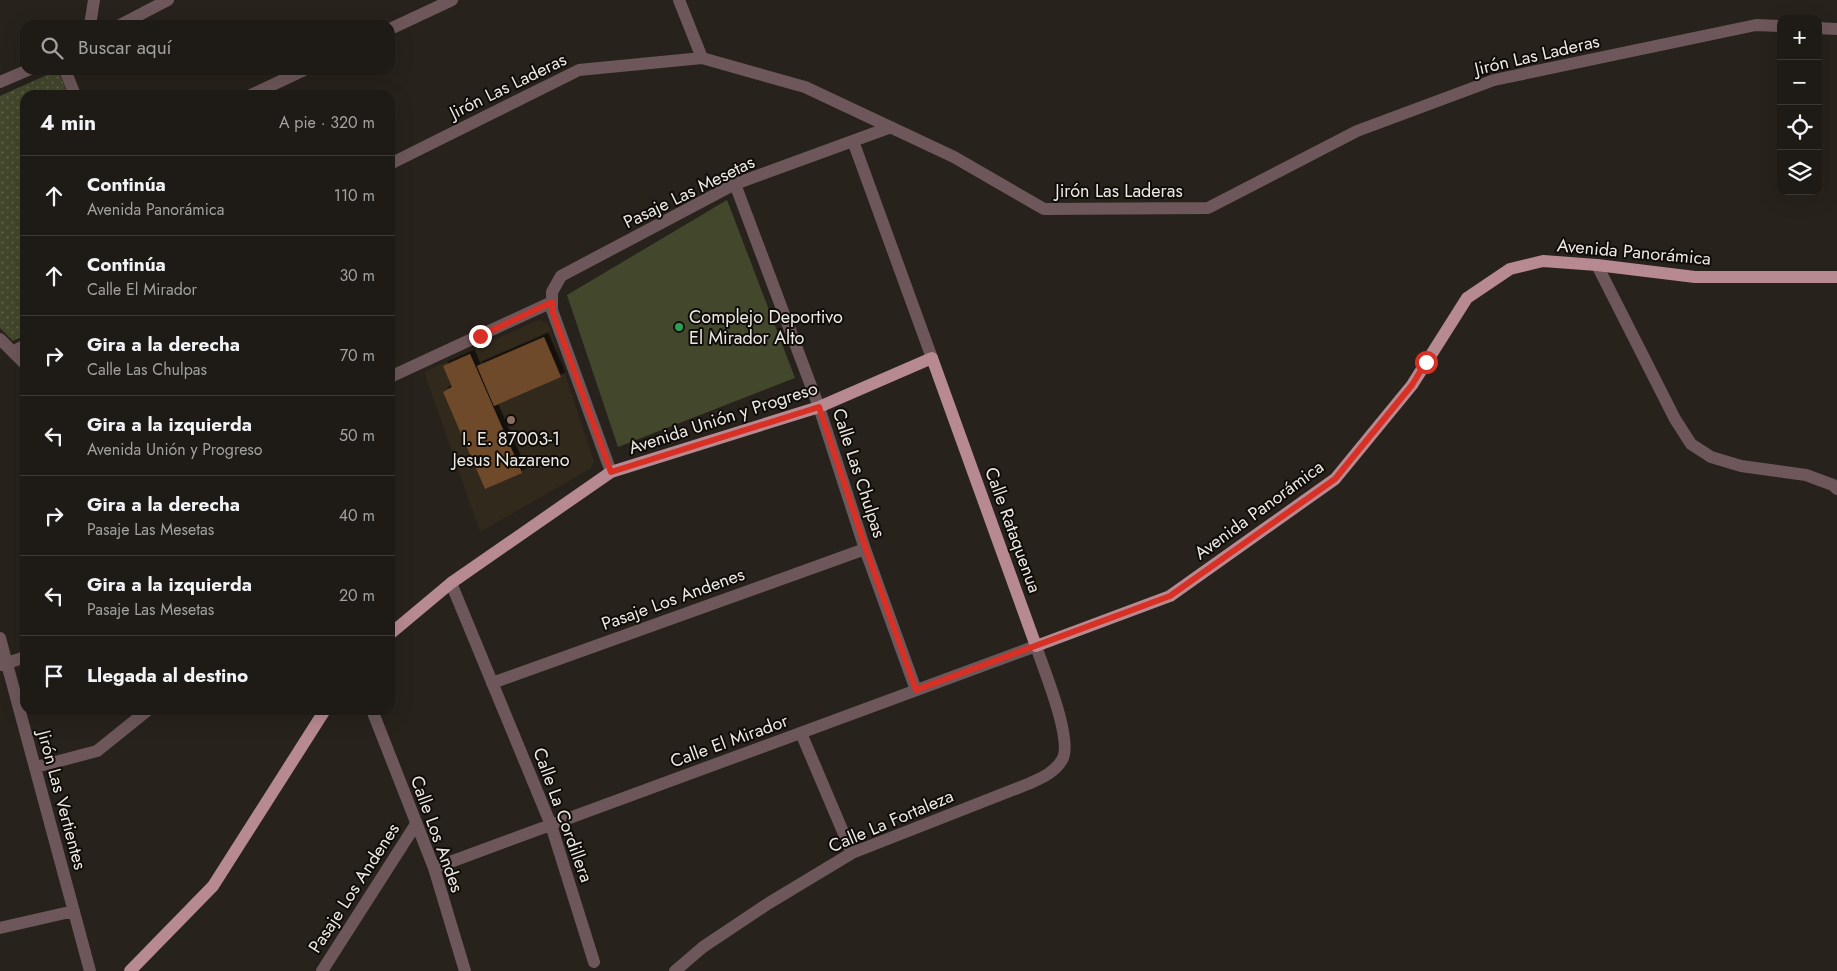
<!DOCTYPE html>
<html lang="es">
<head>
<meta charset="utf-8">
<style>
  body { margin:0; font-family:Jost,sans-serif; background:#26231e; color:#f1f3f6 }
  .controls { position:absolute; right:15px; top:15px; display:grid; overflow:hidden; border-radius:10px; box-shadow:0 5px 20px #0002 }
  .controls button { width:45px; height:45px; display:grid; place-items:center; padding:0; border:0; border-bottom:1px solid #3c3834; background:#1e1a15; color:#f1f3f6; font:25px sans-serif }
  .stop { position:absolute; width:15px; height:15px; margin:-11px; border:4px solid #d93025; border-radius:50%; background:#fff }
  .stop.end { background:#d93025; border-color:#fff; box-shadow:0 1px 5px #0008 }
  .list { margin:0; padding:0; list-style:none }
  h2 { display:flex; justify-content:space-between; align-items:center; height:65px; margin:0; padding:0 20px; font-size:21px }
  h2 small { font-size:16px; font-weight:400; color:#a1a1a0 }
  .list li { display:grid; grid-template-columns:32px 1fr auto; gap:15px; align-items:center; box-sizing:border-box; height:80px; padding:0 20px; border-top:1px solid #3c3834 }
  .list b { display:block; font-size:19px; white-space:nowrap }
  .list p { margin:0; font-size:16px; white-space:nowrap; color:#a1a1a0 }
  .list em { font-size:16px; font-style:normal; color:#a1a1a0 }
  .icon { flex:none; width:28px; height:28px; fill:none; stroke:currentColor; stroke-width:2; stroke-linecap:round; stroke-linejoin:round }
  .map { position:relative; flex:none; width:1837px; height:971px; overflow:hidden }
  .search { position:absolute; background:#1e1a15; box-shadow:0 5px 20px #0002; left:20px; top:20px; width:375px; height:55px; display:flex; align-items:center; gap:12px; box-sizing:border-box; padding:0 18px; border-radius:15px; color:#a1a1a0; font-size:19px }
  .panel { position:absolute; background:#1e1a15; box-shadow:0 5px 20px #0002; left:20px; top:90px; width:375px; height:625px; border-radius:15px }
  .map>svg:first-child { display:block }
  .built { fill:#32291d }
  .park { fill:url(#park-dots) }
  .garden { fill:#43482c }
  .building { fill:#6e492a; filter:url(#shadow) }
  .lines { fill:none; stroke-linecap:round; stroke-linejoin:round }
  .minor { stroke:#6d575a; stroke-width:12 }
  .major { stroke:#b78991; stroke-width:12 }
  .route { stroke:#d93025; stroke-width:6 }
  .leisure-dot { fill:#2e9e5b; stroke:#0f0c09; stroke-width:2 }
  .education-dot { fill:#8d6e63; stroke:#0f0c09; stroke-width:2 }
  .labels { text-anchor:middle; dominant-baseline:central; stroke-width:4; stroke-linejoin:round; paint-order:stroke }
  .street-label { font-size:18px; fill:#ece8e3; stroke:#0f0c09 }
  .poi-label { font-size:18px; fill:#ece8e3; stroke:#0f0c09; text-anchor:start }
</style>
</head>
<body>
<div class="map">
<svg width="1837" height="971" viewBox="0 0 1837 971">
  <defs>
    <pattern id="park-dots" width="8" height="8" patternUnits="userSpaceOnUse" patternTransform="scale(1.25)"><rect width="8" height="8" fill="#43482c"/><path d="M2 2h.1M6 6h.1" fill="none" stroke="#5e624a" stroke-width="1.8" stroke-linecap="round"/></pattern>
    <filter id="shadow"><feDropShadow dx="4.5" dy="-4.5" stdDeviation="0" flood-color="#0009"/></filter>
  </defs>
  <rect width="100%" height="100%" fill="#28221c"/>
  <!-- built -->
  <path class="built" d="M538,320L548,323L594,461L590,469L480,532L424,372Z"/>
  <!-- park -->
  <path class="park" d="M58,70L68,95H25V335L13,341L0,328V96Z"/>
  <!-- garden -->
  <path class="garden" d="M727,200L795,378L618,447L567,295Z"/>
  <!-- building -->
  <path class="building" d="M544,337L561,377L494,406L477,366Z
    M470,354L522,473L485,489L443,392L452,387L443,366Z"/>
  <g class="lines">
    <!-- minor -->
    <path class="minor" d="M679,0L702,58
      M90,25L94,0
      M120,25L168,0
      M1818,28L1837,29
      M390,29L452,0
      M65,70L75,95
      M0,82L28,70
      M251,95L304,70
      M853,141L932,358
      M390,164L579,70L702,58L805,87L954,157L1044,209L1208,208L1357,131L1494,80L1756,25L1781,26
      M735,184L819,407L865,549L916,690
      M1597,265L1675,419L1691,444L1711,457L1741,466L1806,475L1833,485L1837,489
      M0,339L25,364
      M13,352L25,345
      M390,377L552,302
      M611,472L552,310V292L561,276L735,184L891,127
      M451,583L551,825L594,962
      M0,638L90,971
      M2,665L25,657
      M492,683L865,549
      M372,710L434,868L465,971
      M801,733L852,853
      M36,767L97,751L148,710
      M434,868L1036,646C1043,668 1074,741 1062,760C1054,773 1041,778 1028,784L852,853L769,903L703,947L675,971
      M0,928L74,911
      M322,971L416,824"/>
    <!-- major -->
    <path class="major" d="M390,634L451,583L611,472L819,407L932,358L1036,646L1170,596L1335,479L1412,385L1467,298L1510,269L1543,261L1597,265L1695,277H1837
      M130,971L213,886L325,710"/>
  </g>
  <g class="lines">
    <!-- route -->
    <path class="route" d="M480,336L552,302V310L558,327L611,472L819,407L866,549L916,690L1170,596L1335,479L1412,385L1426,362"/>
  </g>
  <!-- markers -->
  <circle class="leisure-dot" cx="679" cy="327" r="5"/>
  <circle class="education-dot" cx="511" cy="420" r="5"/>
  <g class="labels">
    <!-- street labels -->
    <g class="street-label">
      <text transform="translate(1537 55) rotate(-13)">Jirón Las Laderas</text>
      <text transform="translate(508 86) rotate(-26)">Jirón Las Laderas</text>
      <text x="1119" y="191">Jirón Las Laderas</text>
      <text transform="translate(689 192) rotate(-26)">Pasaje Las Mesetas</text>
      <text transform="translate(1634 252) rotate(5)">Avenida Panorámica</text>
      <text transform="translate(723 418) rotate(-18)">Avenida Unión y Progreso</text>
      <text transform="translate(859 473) rotate(72)">Calle Las Chulpas</text>
      <text transform="translate(1259 510) rotate(-36)">Avenida Panorámica</text>
      <text transform="translate(1013 530) rotate(70)">Calle Rataquenua</text>
      <text transform="translate(673 599) rotate(-20)">Pasaje Los Andenes</text>
      <text transform="translate(729 741) rotate(-20)">Calle El Mirador</text>
      <text transform="translate(62 800) rotate(75)">Jirón Las Vertientes</text>
      <text transform="translate(563 815) rotate(70)">Calle La Cordillera</text>
      <text transform="translate(891 821) rotate(-23)">Calle La Fortaleza</text>
      <text transform="translate(437 834) rotate(70)">Calle Los Andes</text>
      <text transform="translate(354 888) rotate(-57)">Pasaje Los Andenes</text>
    </g>
    <!-- poi labels -->
    <g class="poi-label">
      <text x="689" y="317">Complejo Deportivo<tspan x="689" dy="21">El Mirador Alto</tspan></text>
      <text x="511" y="439" text-anchor="middle">I. E. 87003-1<tspan x="511" dy="21">Jesus Nazareno</tspan></text>
    </g>
  </g>
</svg>
<div class="controls">
<button>+</button>
<button>−</button>
<button><svg class="icon" aria-label="locate" viewBox="0 0 24 24"><circle cx="12" cy="12" r="6"/><path d="M12 2v4M12 18v4M2 12h4M18 12h4"/></svg></button>
<button><svg class="icon" aria-label="layers" viewBox="0 0 24 24"><path d="M12 4l9 5-9 5-9-5zM3 14l9 5 9-5"/></svg></button>
</div>
<div class="stop" style="left:1426px;top:362px"></div>
<div class="stop end" style="left:480px;top:336px"></div>
<div class="search"><svg class="icon" aria-label="search" viewBox="0 0 24 24"><circle cx="10" cy="10" r="6"/><path d="M15 15l6 6"/></svg>Buscar aquí</div>
<section class="panel">
<h2>4 min<small>A pie · 320 m</small></h2>
<ul class="list">
<li><svg class="icon" aria-label="ahead" viewBox="0 0 24 24"><path d="M12 20V5M6 11l6-6 6 6"/></svg><div><b>Continúa</b><p>Avenida Panorámica</p></div><em>110 m</em></li>
<li><svg class="icon" aria-label="ahead" viewBox="0 0 24 24"><path d="M12 20V5M6 11l6-6 6 6"/></svg><div><b>Continúa</b><p>Calle El Mirador</p></div><em>30 m</em></li>
<li><svg class="icon" aria-label="right" viewBox="0 0 24 24"><path d="M7 20v-9h11M14 6l5 5-5 5"/></svg><div><b>Gira a la derecha</b><p>Calle Las Chulpas</p></div><em>70 m</em></li>
<li><svg class="icon" aria-label="left" viewBox="0 0 24 24"><path d="M17 20v-9H6M10 6l-5 5 5 5"/></svg><div><b>Gira a la izquierda</b><p>Avenida Unión y Progreso</p></div><em>50 m</em></li>
<li><svg class="icon" aria-label="right" viewBox="0 0 24 24"><path d="M7 20v-9h11M14 6l5 5-5 5"/></svg><div><b>Gira a la derecha</b><p>Pasaje Las Mesetas</p></div><em>40 m</em></li>
<li><svg class="icon" aria-label="left" viewBox="0 0 24 24"><path d="M17 20v-9H6M10 6l-5 5 5 5"/></svg><div><b>Gira a la izquierda</b><p>Pasaje Las Mesetas</p></div><em>20 m</em></li>
<li><svg class="icon" aria-label="arrive" viewBox="0 0 24 24"><path d="M6 21V4h12l-3 4 3 4H6"/></svg><div><b>Llegada al destino</b></div></li>
</ul>
</section>
</div>
</body>
</html>
